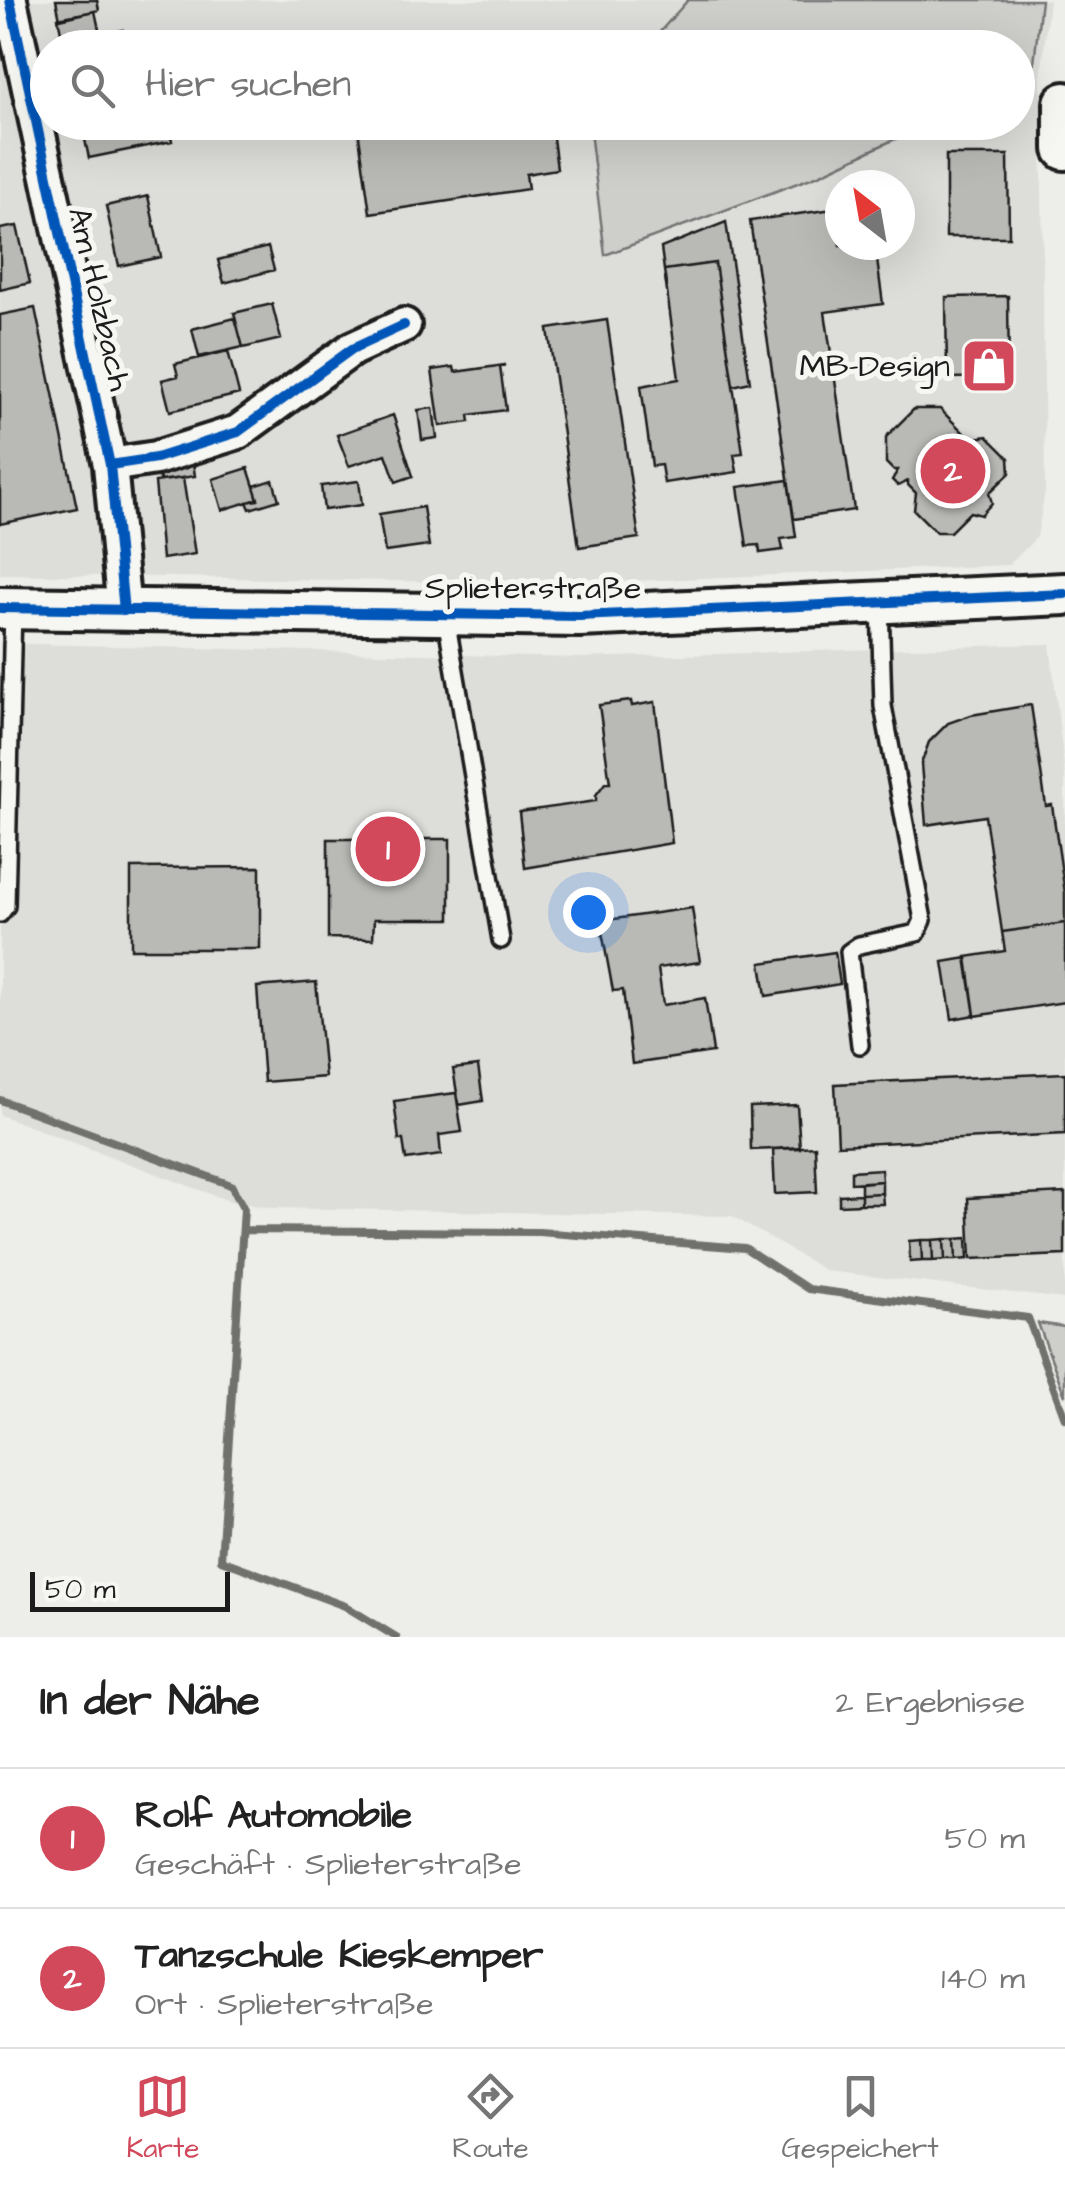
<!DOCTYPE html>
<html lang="de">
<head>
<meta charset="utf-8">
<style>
  body { margin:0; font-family:"Architects Daughter",sans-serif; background:#f2f2f2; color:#222 }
  .compass { position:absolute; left:825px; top:170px; width:90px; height:90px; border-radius:50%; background:#fff; box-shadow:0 10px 40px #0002; rotate:329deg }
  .scale { position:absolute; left:30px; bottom:25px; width:200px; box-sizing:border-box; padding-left:10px; border:5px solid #1c1c1c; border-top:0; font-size:28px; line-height:35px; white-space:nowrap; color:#1c1c1c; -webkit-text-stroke:8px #f6f6f2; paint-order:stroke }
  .you { position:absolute; left:588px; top:912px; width:35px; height:35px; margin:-25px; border:8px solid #fff; border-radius:50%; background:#1a73e8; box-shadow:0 0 0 15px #1a73e833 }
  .badge { display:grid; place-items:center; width:65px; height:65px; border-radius:50%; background:#d1495b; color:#fff; font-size:32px; font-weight:700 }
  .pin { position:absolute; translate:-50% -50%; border:5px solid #fff; box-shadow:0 2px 10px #0006 }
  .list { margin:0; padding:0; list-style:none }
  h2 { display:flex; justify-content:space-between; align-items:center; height:130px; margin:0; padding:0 40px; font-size:42px }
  h2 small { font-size:32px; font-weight:400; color:#767676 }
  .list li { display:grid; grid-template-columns:65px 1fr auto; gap:30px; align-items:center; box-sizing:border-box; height:140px; padding:0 40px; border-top:2px solid #e0e0e0 }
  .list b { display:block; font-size:38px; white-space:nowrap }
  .list p { margin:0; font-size:32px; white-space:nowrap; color:#767676 }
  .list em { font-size:32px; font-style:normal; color:#767676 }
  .icon { flex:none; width:55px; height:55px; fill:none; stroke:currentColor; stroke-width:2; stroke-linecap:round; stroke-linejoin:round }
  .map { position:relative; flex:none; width:1065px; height:1637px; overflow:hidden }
  .search { position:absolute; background:#fff; box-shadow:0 10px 40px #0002; left:30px; right:30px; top:30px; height:110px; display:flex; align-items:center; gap:25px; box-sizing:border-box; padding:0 35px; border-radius:55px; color:#767676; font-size:38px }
  .sheet { height:410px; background:#fff }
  nav { display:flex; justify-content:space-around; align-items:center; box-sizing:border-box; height:140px; border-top:2px solid #e0e0e0; background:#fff; font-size:28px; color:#767676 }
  nav a { display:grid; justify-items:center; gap:5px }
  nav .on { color:#d1495b }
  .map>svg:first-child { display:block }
  .built { fill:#ddddda; fill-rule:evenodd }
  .green { fill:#cececb; stroke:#757574; stroke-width:2.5 }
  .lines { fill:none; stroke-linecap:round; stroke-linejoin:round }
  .stream { stroke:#6f6f6d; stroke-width:8 }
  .building { fill:#b9b9b6; stroke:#1c1c1c; stroke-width:2.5 }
  .service-casing { stroke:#1c1c1c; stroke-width:22 }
  .minor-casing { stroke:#1c1c1c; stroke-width:40 }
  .tertiary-casing { stroke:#1c1c1c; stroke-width:48 }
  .service { stroke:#f6f6f2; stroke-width:15 }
  .minor { stroke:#f6f6f2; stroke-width:32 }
  .tertiary { stroke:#f6f6f2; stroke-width:40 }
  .cycleway-casing { stroke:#f6f6f2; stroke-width:16 }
  .cycleway { stroke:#0057b8; stroke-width:10 }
  .labels { text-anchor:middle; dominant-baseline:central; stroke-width:10; stroke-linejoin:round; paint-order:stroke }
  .street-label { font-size:32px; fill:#1c1c1c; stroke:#f6f6f2 }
  .poi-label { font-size:32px; fill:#1c1c1c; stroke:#f6f6f2; text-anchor:end }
</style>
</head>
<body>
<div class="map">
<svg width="1065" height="1637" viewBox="0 0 1065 1637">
  <rect width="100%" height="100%" fill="#edede9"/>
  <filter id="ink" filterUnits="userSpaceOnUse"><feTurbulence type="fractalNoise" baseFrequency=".01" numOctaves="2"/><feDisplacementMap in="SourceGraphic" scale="20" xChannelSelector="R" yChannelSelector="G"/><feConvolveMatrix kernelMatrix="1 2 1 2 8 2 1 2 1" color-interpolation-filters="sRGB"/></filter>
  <g filter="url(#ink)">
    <!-- built -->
    <path class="built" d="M0,0H688L649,44L628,47L48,48V122L589,123L606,255L819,175L929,123L1018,122V80L1033,72L1041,0H1049L1041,78L1045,491L1037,537L1009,565L560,584L0,574ZM840,185H900V245H840Z
      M0,643L578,658L1050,644L1065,776V1299L826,1271L732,1216L271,1208L229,1201L0,1115Z"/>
    <!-- green -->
    <path class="green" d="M688,0H1041L1033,73L1018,80V48L629,47L649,44Z
      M589,123V122L929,123L819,175L605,255Z
      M1038,1323L1065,1327V1396Z"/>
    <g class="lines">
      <!-- stream -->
      <path class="stream" d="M0,1100L231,1185L244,1209L221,1560L345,1606L396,1637
        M243,1230L539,1232L745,1248L808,1289L1028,1318L1065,1418"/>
    </g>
    <!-- building -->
    <path class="building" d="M56,0H97L99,10L60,19Z
      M95,11L100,34L63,42L58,18Z
      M123,30L125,42L96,48H66L65,42Z
      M97,122H168L172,141L89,158L82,126Z
      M357,122H551L557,169L526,174L528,189L370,213Z
      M946,155H1008L1009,237H946Z
      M148,196L161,257L119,266L106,206Z
      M840,208V245H875L883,304L825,312L854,510L794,519L750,221Z
      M726,222L750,382L733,386L715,263L664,270L661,248Z
      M17,226L30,283L0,290V229Z
      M268,247L274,270L224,283L218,260Z
      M715,263L743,453L734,454L737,472L664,483L661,465L652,466L641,386L679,379L664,270Z
      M1008,296L1009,377L947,378L946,297Z
      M272,304L281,339L243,348L234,313Z
      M35,308L77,508L0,524V315Z
      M235,318L243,347L199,357L192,329Z
      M607,320L639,538L579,547L548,329Z
      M228,351L239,394L170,411L162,380L178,376L175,364Z
      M505,365L500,367L506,410L469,415L470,422L440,426L432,370L454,367L455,372Z
      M433,408L437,438L422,440L418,410Z
      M914,409H940L970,439L987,436L1009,458L1010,473L989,493L992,503L981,515L970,512L950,532H936L914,510L916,493L908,485V481L898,486L892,480L898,470H893L886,463V437Z
      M393,415L413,476L396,482L386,454L349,466L337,435Z
      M193,462L195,476L160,481L158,468Z
      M248,468L258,499L222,510L213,479Z
      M183,478L195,554L162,559L155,482Z
      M273,480L279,500L250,509L247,502L258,500L254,486Z
      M788,480L796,537L781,539L783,550L760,553L759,545L747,546L738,487Z
      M359,481L362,505L324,510L321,486Z
      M423,507L429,546L385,552L379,514Z
      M631,701L632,706L655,702L672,843L525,868L519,812L596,801V795L605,783H610L599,705Z
      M1031,705L1046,806L1052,805L1065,893V923L1002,932L985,816L926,825L921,764L929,742L948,723L971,715Z
      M328,839H450V919H374L373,939L328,938Z
      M260,867V949H131V868Z
      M692,908L700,962L658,968L663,1005L705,998L713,1052L632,1064L623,990L613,991L600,921Z
      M1065,923V1002L975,1016L966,957L1005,951L1002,932Z
      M835,952L840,984L766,996L761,963Z
      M967,958L975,1015L952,1019L943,962Z
      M316,982L325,1077L264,1082L257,987Z
      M478,1066L483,1101L459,1105L453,1069Z
      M1065,1073V1134L838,1145L835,1084Z
      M456,1093L462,1132L439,1135L441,1155L406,1160L403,1140H399L394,1101Z
      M797,1105L800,1148L751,1150L750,1107Z
      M815,1146L817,1192L775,1194L773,1149Z
      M881,1169L882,1181L851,1183V1171Z
      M882,1181V1193L861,1194V1183Z
      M882,1193L883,1204H861V1194Z
      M1065,1193V1255L971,1259L968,1198Z
      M861,1194V1204L839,1205V1195Z
      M967,1238L968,1259L956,1260L955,1239Z
      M944,1239H955L956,1260H945Z
      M944,1239L945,1260L933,1261L932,1240Z
      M921,1240H932L933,1261H922Z
      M921,1240L922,1261L910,1262L909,1241Z"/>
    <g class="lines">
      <!-- service casing -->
      <g class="service-casing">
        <path id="service" d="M446,618L501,940
          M0,914L6,906L13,608
          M860,1045L849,952L859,945L917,933L923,920L883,706L880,602"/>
      </g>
      <!-- minor casing -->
      <g class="minor-casing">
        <path id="minor" d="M10,0L110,465L124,611
          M110,465L156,458L238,432L352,349L404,325"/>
      </g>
      <!-- tertiary casing -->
      <g class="tertiary-casing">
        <path id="tertiary" d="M1065,103V149
          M0,608L579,616L1065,594"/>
      </g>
      <!-- service -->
      <use href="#service" class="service"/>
      <!-- minor -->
      <use href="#minor" class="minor"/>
      <!-- tertiary -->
      <use href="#tertiary" class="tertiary"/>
      <!-- cycleway casing -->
      <g class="cycleway-casing">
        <path id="cycleway" d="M10,0L110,465L124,611
          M110,465L156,458L238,432L352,349L404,325
          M0,608L579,616L1065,594"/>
      </g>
      <!-- cycleway -->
      <use href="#cycleway" class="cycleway"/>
    </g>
  </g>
  <!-- icons -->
  <defs>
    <g id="shop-square" transform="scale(2.875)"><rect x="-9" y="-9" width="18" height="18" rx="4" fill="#d1495b" stroke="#f6f6f2"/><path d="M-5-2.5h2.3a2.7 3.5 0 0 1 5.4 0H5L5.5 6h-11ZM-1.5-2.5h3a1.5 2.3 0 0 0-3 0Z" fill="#fff"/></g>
  </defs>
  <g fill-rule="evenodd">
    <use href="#shop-square" x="989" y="366"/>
  </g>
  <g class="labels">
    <!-- street labels -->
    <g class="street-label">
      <text transform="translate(99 299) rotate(77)">Am Holzbach</text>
      <text x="533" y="588">Splieterstraße</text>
    </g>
    <!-- poi labels -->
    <g class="poi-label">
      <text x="950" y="366">MB-Design</text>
    </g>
  </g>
</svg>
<svg class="compass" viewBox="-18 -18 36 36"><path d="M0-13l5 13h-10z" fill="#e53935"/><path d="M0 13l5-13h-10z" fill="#767676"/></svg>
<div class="scale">50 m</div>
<div class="you"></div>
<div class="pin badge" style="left:388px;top:849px">1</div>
<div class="pin badge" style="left:953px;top:471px">2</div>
<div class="search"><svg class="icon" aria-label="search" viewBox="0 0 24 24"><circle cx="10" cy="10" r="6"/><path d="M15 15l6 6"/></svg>Hier suchen</div>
</div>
<section class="sheet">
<h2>In der Nähe<small>2 Ergebnisse</small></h2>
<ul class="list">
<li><span class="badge">1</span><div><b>Rolf Automobile</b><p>Geschäft · Splieterstraße</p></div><em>50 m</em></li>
<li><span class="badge">2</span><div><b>Tanzschule Kieskemper</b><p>Ort · Splieterstraße</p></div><em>140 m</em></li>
</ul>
</section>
<nav>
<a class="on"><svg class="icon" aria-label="map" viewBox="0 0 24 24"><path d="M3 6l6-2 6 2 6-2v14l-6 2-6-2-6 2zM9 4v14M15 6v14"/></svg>Karte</a>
<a><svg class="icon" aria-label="directions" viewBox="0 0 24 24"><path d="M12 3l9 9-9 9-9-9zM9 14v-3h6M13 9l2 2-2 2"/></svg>Route</a>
<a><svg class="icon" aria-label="saved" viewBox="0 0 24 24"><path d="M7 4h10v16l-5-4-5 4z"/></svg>Gespeichert</a>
</nav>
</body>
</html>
